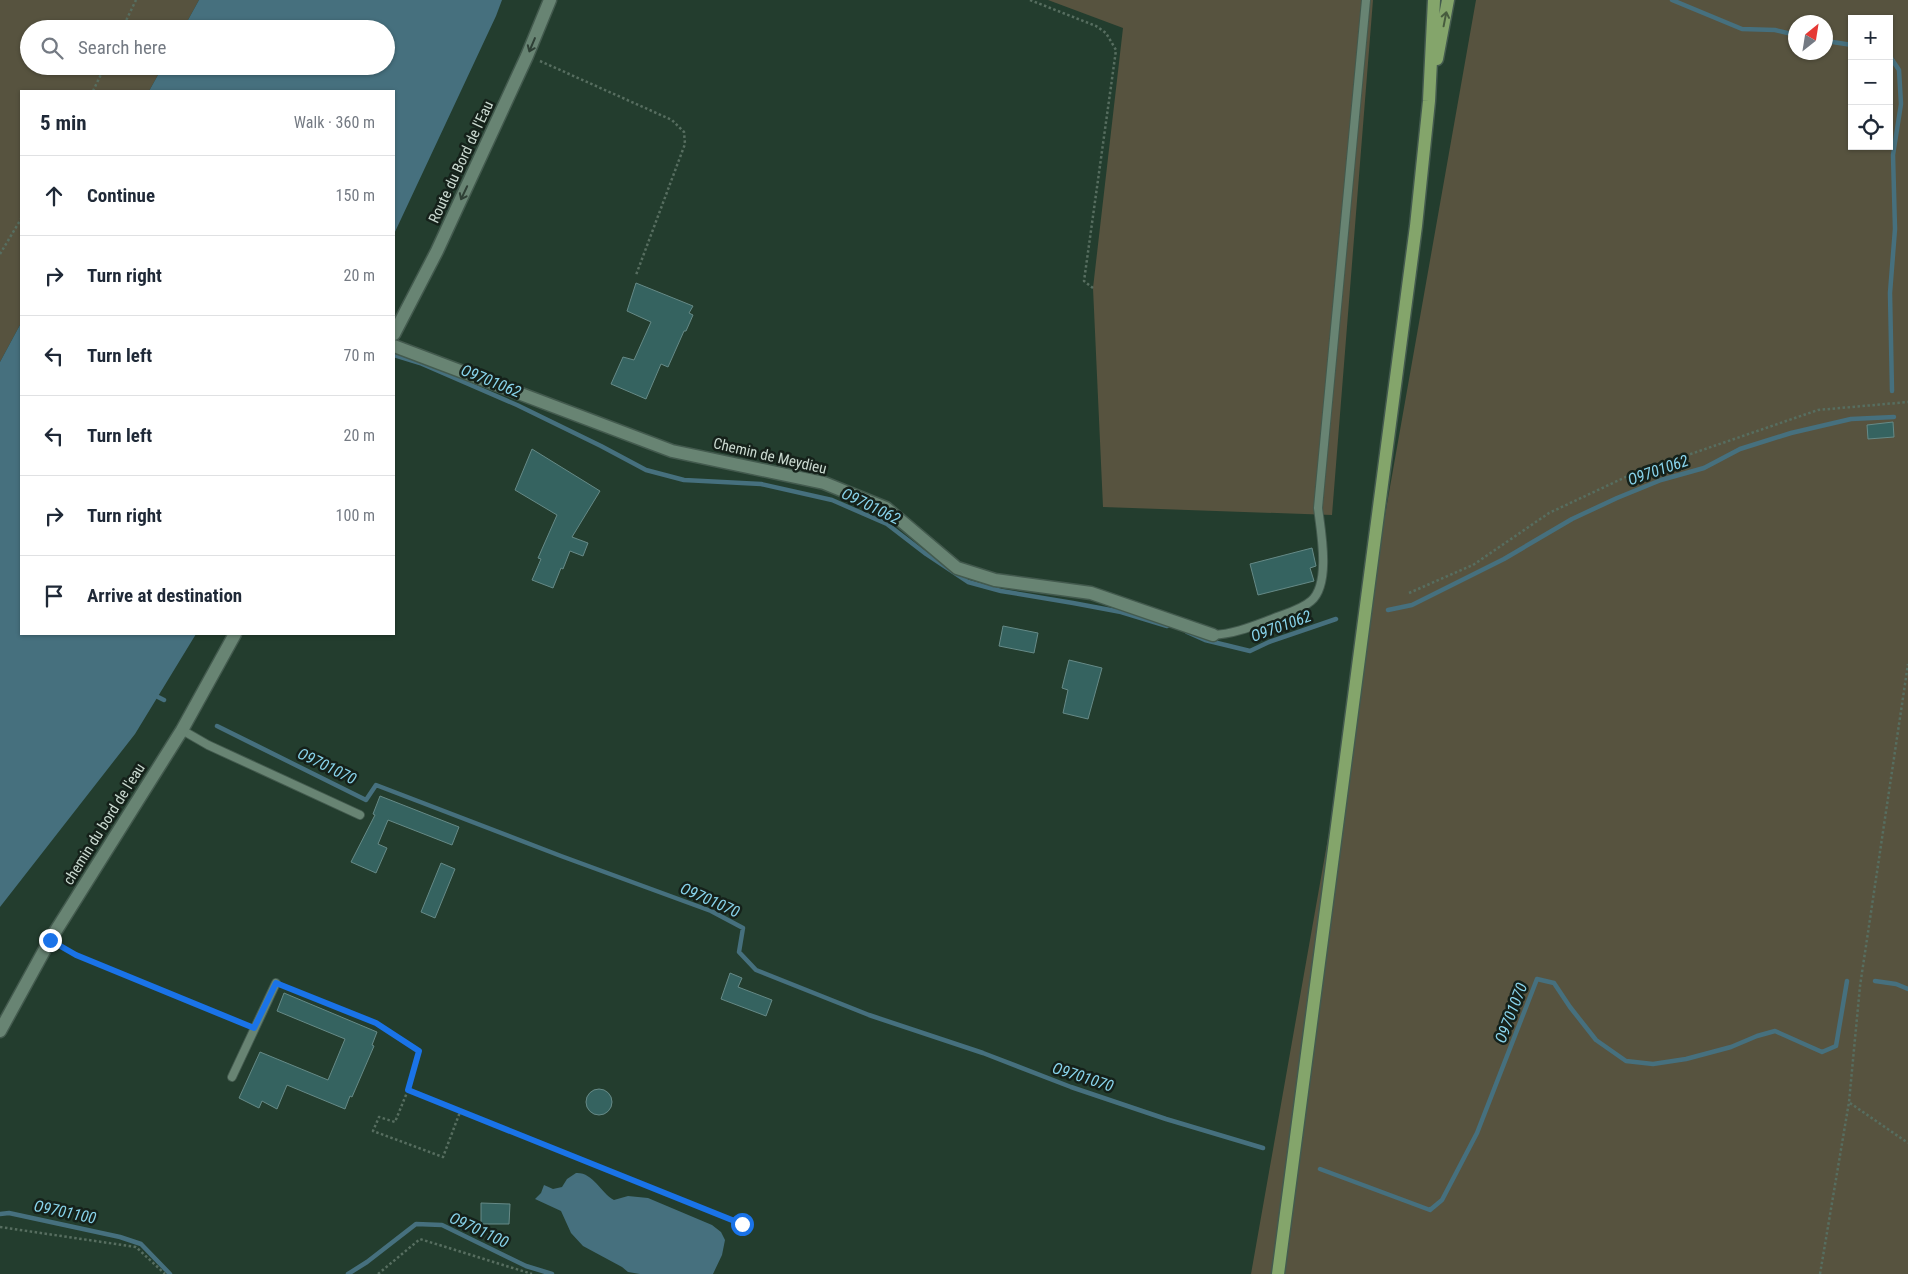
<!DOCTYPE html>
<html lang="en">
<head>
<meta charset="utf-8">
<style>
  body { margin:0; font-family:"Roboto Condensed",sans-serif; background:#f2f2f3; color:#1f2937 }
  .controls { position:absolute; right:15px; top:15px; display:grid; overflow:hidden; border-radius:0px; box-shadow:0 1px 4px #0004 }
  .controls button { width:45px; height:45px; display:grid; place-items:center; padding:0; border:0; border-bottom:1px solid #e0e1e3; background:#fff; color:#1f2937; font:25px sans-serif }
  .compass { position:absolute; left:1788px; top:15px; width:45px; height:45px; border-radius:50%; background:#fff; box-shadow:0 1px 4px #0004; rotate:30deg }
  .stop { position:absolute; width:15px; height:15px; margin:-11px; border:4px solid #1a73e8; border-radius:50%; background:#fff }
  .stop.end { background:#1a73e8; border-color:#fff; box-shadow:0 1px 5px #0008 }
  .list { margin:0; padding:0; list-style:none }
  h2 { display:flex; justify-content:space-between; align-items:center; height:65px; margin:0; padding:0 20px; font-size:21px }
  h2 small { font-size:16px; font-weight:400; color:#747a83 }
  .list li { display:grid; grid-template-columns:32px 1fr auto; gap:15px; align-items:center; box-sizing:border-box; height:80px; padding:0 20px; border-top:1px solid #e0e1e3 }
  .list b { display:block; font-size:19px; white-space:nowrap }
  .list em { font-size:16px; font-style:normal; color:#747a83 }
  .icon { flex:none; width:28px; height:28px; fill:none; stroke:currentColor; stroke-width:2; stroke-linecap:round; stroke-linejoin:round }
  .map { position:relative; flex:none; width:1908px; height:1274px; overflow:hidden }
  .search { position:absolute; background:#fff; box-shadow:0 1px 4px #0004; left:20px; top:20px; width:375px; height:55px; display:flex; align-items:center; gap:12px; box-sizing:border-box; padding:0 18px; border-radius:28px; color:#747a83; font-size:19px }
  .panel { position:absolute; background:#fff; box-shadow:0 1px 4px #0004; left:20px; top:90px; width:375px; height:545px; border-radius:0px }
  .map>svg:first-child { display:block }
  .green { fill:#57533f; fill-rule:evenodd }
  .water { fill:#46707e }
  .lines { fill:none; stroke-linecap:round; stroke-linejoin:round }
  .stream { stroke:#46707e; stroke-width:4.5 }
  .building { fill:#356360; stroke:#668a87 }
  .lane-casing { stroke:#435a4e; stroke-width:10 }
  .street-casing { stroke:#435a4e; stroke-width:15 }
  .secondary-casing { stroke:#435a4e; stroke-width:15 }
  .primary-casing { stroke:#435a4e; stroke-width:15 }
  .path { stroke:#576e60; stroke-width:2.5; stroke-dasharray:2.5 2.5; stroke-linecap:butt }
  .lane { stroke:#688473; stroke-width:8 }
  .street { stroke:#688473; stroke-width:12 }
  .secondary { stroke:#688473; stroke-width:12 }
  .primary { stroke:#84a56b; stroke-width:12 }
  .oneway { stroke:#475c3e }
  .oneway2 { stroke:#2e3f35 }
  .route { stroke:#1a73e8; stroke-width:6 }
  .labels { text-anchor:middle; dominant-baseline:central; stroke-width:5; stroke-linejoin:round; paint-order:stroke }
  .street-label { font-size:15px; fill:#cad9d0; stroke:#15211a }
  .water-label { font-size:16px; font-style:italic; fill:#88d3eb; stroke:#15211a }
</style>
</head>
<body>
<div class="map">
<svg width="1908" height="1274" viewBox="0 0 1908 1274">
  <rect width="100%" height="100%" fill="#233d2e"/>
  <!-- green -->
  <path class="green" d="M0,0H199L183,29H29V66H163L149,91H21V323L0,362Z
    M1048,0H1373L1332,515L1103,507L1093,288L1123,28Z
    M1476,0H1908V1274H1251ZM1852,19H1889V146H1852ZM1796,22H1826V52H1796Z"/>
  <!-- water -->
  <path class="water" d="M199,0H502L496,16L394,234V91H149L163,66H386V29H183Z
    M21,323V634H196L135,734L0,907V362Z
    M576,1173C593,1172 600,1192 614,1200L628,1196L648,1198L712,1225L721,1232L725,1240L722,1255L713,1274H640L628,1272L622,1267L583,1246L571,1233L561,1211L535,1199L541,1193L544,1185L553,1189L562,1187L567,1179Z"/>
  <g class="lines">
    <!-- stream -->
    <path class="stream" d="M1672,0L1742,29L1775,30L1796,35
      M1826,41L1852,45
      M1889,55L1899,70L1901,104L1893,155L1895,229L1890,293L1892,391
      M394,355L420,363L517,405L601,446L646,470L684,480L761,484L832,500L887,524L926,554L968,582L1001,591L1073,603L1121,612L1167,626
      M1388,610L1412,605L1504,559L1572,519L1617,498L1661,480L1704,468L1740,449L1791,433L1851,419L1894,417
      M1187,632L1205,640L1250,651L1269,642L1336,619
      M154,695L164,700
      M217,726L366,800L376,785L561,856L711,911L743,928L739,952L756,970L869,1015L983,1053L1071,1087L1166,1119L1263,1148
      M1875,981L1896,984L1908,989
      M1320,1169L1430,1210L1442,1200L1477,1133L1537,979L1554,983L1570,1007L1596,1040L1626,1061L1653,1064L1686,1059L1731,1047L1757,1036L1775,1031L1822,1052L1836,1046L1847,981
      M0,1214L9,1213L120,1237L141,1244L170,1274
      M348,1274L367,1262L416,1224L442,1225L526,1266L552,1274"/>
  </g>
  <!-- building -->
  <path class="building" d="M636,283L693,306L689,313L693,315L690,322L686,331H684L668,367L661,364L646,399L611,384L623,357L634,360L651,322L627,311Z
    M1893,422L1894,437L1868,439L1867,425Z
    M532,449L600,491L572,537L588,543L583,556L570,551L563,569L561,568L553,588L532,580L541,559L538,558L557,515L515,490Z
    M1312,548L1316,566L1310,568L1314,581L1258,595L1250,564Z
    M1003,626L1038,633L1034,653L999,646Z
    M1069,660L1102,668L1088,719L1063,713L1068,690L1062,688Z
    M380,796L459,827L452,845L388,820L378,844L387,848L376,873L351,862L375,815L373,814Z
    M441,863L455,869L435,918L421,912Z
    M730,973L742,978L738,987L772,1000L766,1016L721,999Z
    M284,993L377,1032L372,1045L374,1046L352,1097L350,1096L345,1109L287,1085L277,1109L262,1101L259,1108L239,1098L260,1052L328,1080L345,1039L277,1011Z
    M586 1102a13 13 0 1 1 26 0a13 13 0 1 1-26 0Z
    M481,1203L510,1204L509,1224H481Z"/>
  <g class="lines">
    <!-- lane casing -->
    <g class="lane-casing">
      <path id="lane" d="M1213,635C1234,634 1253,626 1272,619C1284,614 1301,610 1311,601C1331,584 1321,532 1318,508L1366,0
        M182,730L208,745L360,815
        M232,1077L276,983"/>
    </g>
    <!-- street casing -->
    <g class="street-casing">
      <path id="street" d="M394,346L672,451L824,483L886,508L957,568L995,580L1091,593L1213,635"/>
    </g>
    <!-- secondary casing -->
    <g class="secondary-casing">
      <path id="secondary" d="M394,334L437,251L527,56L550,0
        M0,1031L50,940L182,730L235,634"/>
    </g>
    <!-- primary casing -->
    <g class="primary-casing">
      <path id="primary" d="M1437,59L1448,0
        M1278,1274L1416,226L1429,101L1434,0"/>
    </g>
    <!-- path -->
    <path class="path" d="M1030,0L1096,26L1106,33L1116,50L1084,281L1093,288
      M122,29L136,0
      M540,61L672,120L684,132L685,144L636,275
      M93,91L105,66
      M0,254L21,219
      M1409,593L1473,565L1549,513L1630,475L1818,410L1908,402
      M62,947L76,955L244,1024
      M286,988L376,1023L419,1051L408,1090L741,1224
      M408,1090L395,1122L379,1117L373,1131L443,1157L460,1112
      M1850,1103L1908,1143
      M0,1227L136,1247L165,1274
      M378,1274L420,1239L532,1274
      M1820,1274L1849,1102L1860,986L1908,664"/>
    <!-- lane -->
    <use href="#lane" class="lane"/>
    <!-- street -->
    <use href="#street" class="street"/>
    <!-- secondary -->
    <use href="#secondary" class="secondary"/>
    <!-- primary -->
    <use href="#primary" class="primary"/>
  </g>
  <!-- one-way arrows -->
  <defs><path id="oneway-shaft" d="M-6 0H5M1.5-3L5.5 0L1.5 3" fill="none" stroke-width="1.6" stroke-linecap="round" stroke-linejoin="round" transform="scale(1.25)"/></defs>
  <use class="oneway" href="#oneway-shaft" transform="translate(1445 19) rotate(-79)"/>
  <g class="oneway2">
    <use href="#oneway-shaft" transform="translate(532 45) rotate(113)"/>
    <use href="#oneway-shaft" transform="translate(464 193) rotate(115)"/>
  </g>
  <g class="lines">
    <!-- route -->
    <path class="route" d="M50,940L76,955L254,1028L276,983L376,1023L419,1051L408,1090L742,1224"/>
  </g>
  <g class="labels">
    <!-- street labels -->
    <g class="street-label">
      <text transform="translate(461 162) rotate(-65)">Route du Bord de l'Eau</text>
      <text transform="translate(770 456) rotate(13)">Chemin de Meydieu</text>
      <text transform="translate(104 824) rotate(-58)">chemin du bord de l'eau</text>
    </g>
    <!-- water labels -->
    <g class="water-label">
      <text transform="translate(491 381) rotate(22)">O9701062</text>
      <text transform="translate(1658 470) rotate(-19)">O9701062</text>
      <text transform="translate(871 506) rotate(26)">O9701062</text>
      <text transform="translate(1281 626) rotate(-20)">O9701062</text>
      <text transform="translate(327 766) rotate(26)">O9701070</text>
      <text transform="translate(710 900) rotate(24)">O9701070</text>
      <text transform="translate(1511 1013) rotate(-69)">O9701070</text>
      <text transform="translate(1083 1077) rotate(18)">O9701070</text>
      <text transform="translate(65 1212) rotate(12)">O9701100</text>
      <text transform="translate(479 1230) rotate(25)">O9701100</text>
    </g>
  </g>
</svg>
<div class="controls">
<button>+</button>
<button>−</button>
<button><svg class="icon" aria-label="locate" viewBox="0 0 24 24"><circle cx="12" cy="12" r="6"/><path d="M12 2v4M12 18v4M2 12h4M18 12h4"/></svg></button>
</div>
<svg class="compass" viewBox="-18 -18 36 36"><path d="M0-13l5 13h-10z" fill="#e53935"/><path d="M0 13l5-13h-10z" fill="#747a83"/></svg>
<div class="stop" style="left:742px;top:1224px"></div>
<div class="stop end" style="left:50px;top:940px"></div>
<div class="search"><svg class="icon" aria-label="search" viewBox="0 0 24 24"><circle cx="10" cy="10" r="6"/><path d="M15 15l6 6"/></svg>Search here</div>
<section class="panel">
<h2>5 min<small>Walk · 360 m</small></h2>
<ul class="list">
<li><svg class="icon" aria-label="ahead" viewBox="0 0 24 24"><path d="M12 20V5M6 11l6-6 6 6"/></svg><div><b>Continue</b></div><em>150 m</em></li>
<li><svg class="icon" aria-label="right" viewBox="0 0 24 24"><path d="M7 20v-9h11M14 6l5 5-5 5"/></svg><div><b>Turn right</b></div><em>20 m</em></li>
<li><svg class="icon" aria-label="left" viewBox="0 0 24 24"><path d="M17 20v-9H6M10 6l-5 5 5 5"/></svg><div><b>Turn left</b></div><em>70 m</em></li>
<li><svg class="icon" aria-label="left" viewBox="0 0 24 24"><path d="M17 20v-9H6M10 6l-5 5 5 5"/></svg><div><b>Turn left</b></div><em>20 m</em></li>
<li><svg class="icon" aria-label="right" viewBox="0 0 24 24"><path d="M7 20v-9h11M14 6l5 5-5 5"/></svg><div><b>Turn right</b></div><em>100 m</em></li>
<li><svg class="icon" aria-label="arrive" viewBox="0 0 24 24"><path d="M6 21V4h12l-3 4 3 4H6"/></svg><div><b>Arrive at destination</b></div></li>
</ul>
</section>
</div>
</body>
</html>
